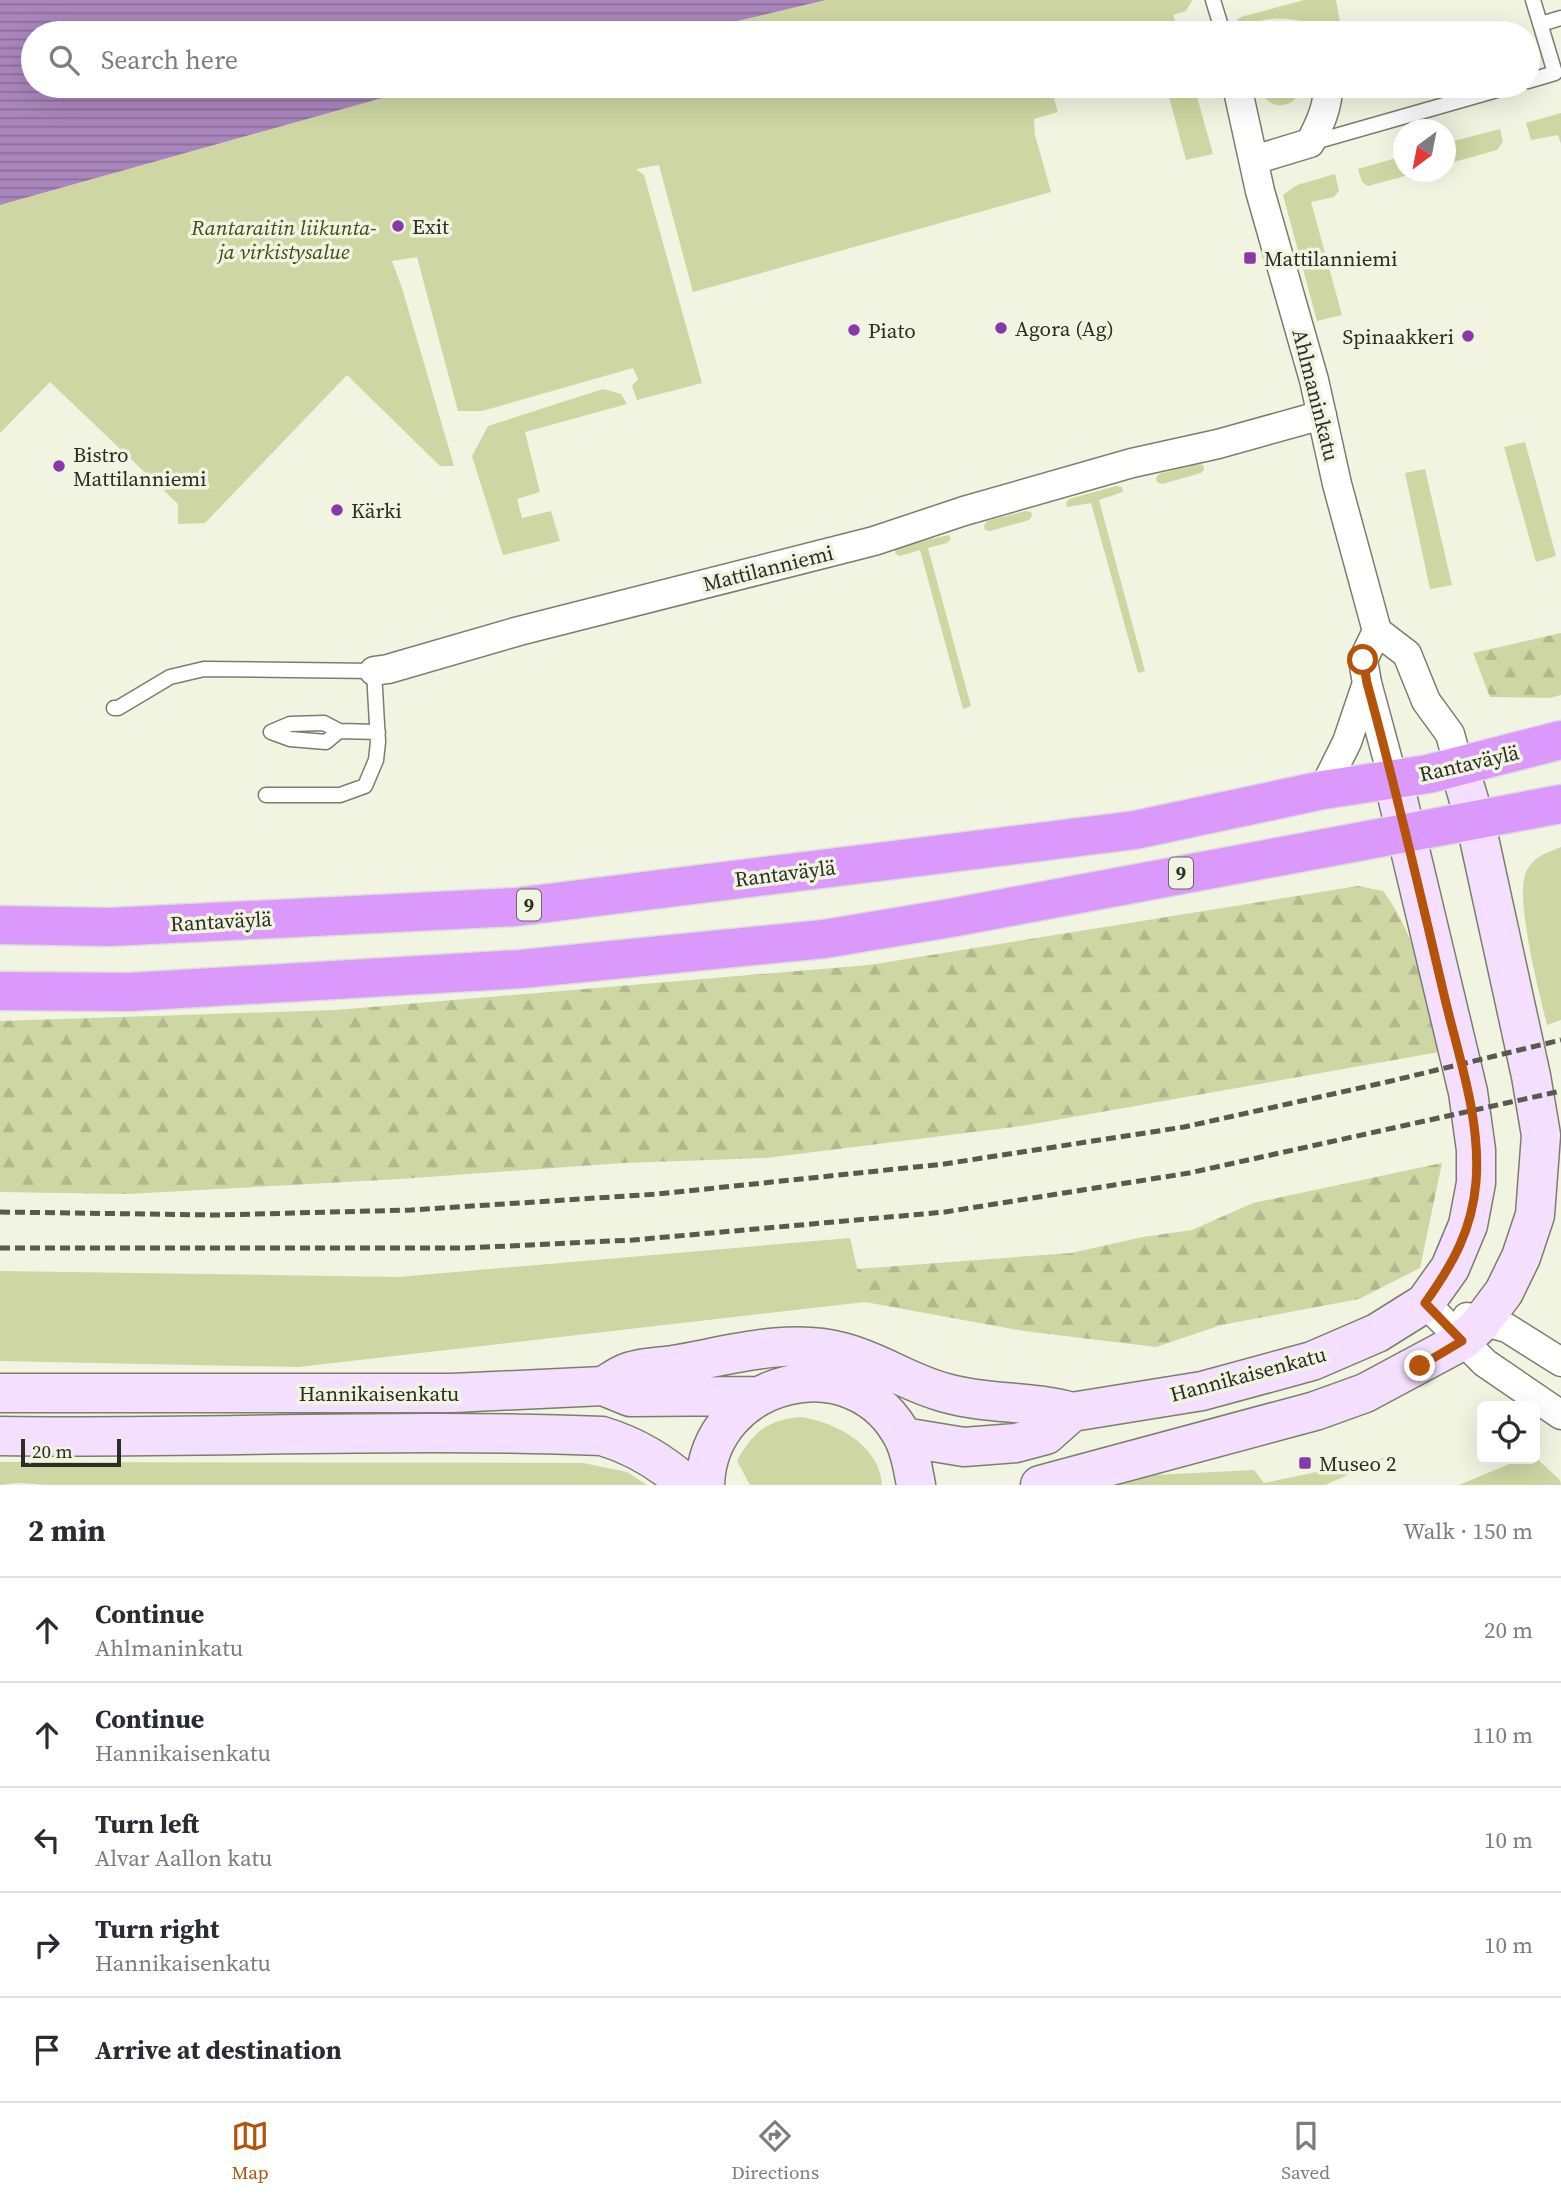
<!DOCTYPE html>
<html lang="en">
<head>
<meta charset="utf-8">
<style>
  body { margin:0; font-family:"Source Serif 4",serif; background:#f2f2f3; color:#2b2b33 }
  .controls { position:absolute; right:21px; bottom:21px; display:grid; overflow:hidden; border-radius:10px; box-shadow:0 7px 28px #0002 }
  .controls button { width:63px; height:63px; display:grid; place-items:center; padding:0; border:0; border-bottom:2px solid #e1e1e2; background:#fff; color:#2b2b33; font:35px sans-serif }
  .compass { position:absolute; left:1393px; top:119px; width:63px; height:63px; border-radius:50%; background:#fff; box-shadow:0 7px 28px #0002; rotate:212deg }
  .scale { position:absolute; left:21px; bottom:18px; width:100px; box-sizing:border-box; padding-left:7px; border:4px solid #2c2d26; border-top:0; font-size:19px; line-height:24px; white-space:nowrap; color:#2c2d26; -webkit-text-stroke:5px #f0f4e0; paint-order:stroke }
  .stop { position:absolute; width:21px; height:21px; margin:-16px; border:5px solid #b45309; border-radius:50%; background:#fff }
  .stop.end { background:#b45309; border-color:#fff; box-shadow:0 2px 7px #0008 }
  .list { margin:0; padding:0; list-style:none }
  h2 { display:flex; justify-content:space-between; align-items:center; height:91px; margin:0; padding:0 28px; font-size:30px }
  h2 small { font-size:23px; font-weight:400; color:#7c7c81 }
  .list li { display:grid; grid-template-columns:46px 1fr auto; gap:21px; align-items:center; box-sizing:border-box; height:105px; padding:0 28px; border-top:2px solid #e1e1e2 }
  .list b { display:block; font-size:26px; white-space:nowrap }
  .list p { margin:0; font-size:23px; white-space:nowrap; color:#7c7c81 }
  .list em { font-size:23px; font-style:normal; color:#7c7c81 }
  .icon { flex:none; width:38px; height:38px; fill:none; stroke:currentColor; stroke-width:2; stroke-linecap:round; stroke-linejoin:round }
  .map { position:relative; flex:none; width:1561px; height:1485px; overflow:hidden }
  .search { position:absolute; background:#fff; box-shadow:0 7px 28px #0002; left:21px; right:21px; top:21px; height:77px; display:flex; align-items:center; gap:18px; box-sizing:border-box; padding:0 24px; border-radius:38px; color:#7c7c81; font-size:26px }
  .sheet { height:616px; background:#fff }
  nav { display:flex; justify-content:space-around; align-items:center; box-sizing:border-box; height:98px; border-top:2px solid #e1e1e2; background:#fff; font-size:19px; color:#7c7c81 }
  nav a { display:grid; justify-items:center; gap:4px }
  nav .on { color:#b45309 }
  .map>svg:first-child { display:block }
  .green { fill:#ced6a3 }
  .forest { fill:url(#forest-firs) }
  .water { fill:url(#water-rules) }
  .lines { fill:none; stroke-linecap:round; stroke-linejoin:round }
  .lane-casing { stroke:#7b7e6d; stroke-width:17 }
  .street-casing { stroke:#7b7e6d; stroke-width:31 }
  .secondary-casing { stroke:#7b7e6d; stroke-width:41 }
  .highway-casing { stroke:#dddddc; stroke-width:41 }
  .lane { stroke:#fff; stroke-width:14 }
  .street { stroke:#fff; stroke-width:28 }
  .secondary { stroke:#f4e0fe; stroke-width:38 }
  .highway { stroke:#da99fb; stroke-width:38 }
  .rail { stroke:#585a50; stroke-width:5; stroke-dasharray:10 5; stroke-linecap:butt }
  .route { stroke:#b45309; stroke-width:9 }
  .poi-dot { fill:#8739aa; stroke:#f0f4e0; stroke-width:2.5 }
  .labels { text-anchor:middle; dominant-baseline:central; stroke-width:7; stroke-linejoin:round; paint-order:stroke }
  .shield { fill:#f0f4e0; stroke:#67695e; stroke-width:2 }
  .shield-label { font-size:19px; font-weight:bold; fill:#2c2d26 }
  .poi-label { font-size:21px; fill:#2c2d26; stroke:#f0f4e0; text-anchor:start }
  .park-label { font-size:21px; font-style:italic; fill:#444a19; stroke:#f0f4e0 }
  .street-label { font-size:21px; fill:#2c2d26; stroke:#f0f4e0 }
</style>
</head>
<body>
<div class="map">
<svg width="1561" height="1485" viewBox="0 0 1561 1485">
  <defs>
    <pattern id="forest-firs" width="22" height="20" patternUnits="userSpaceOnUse" patternTransform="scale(1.75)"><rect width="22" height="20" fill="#ced6a3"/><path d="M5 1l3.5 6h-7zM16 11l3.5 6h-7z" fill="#b1b88c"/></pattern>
    <pattern id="water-rules" width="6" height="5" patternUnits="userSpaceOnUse" patternTransform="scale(1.75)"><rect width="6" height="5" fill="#aa86bd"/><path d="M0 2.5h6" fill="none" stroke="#8b6e99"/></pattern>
  </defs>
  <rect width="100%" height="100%" fill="#f0f4e0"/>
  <!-- green -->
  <path class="green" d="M826,0H1192V1L1186,11L1173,15L1179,33H620L721,25Z
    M1304,0H1336L1342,33C1321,33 1323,28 1305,22C1283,16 1258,17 1239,30L1235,28L1236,21L1241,17Z
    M425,86H1058L1051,89L1058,112L1034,119L1035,135L1051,192L693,292L659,165L636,169L644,175L702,383L637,400L632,386L638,379L633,368L482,411H458L417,257L392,261L402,288L454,466H440L347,375L205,523L178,524V504L50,382L0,433V205Z
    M1166,86H1194L1213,154L1186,160Z
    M1260,86H1300C1298,112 1263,111 1260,86Z
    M1561,113V144L1558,135L1531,140L1526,123Z
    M1500,129L1503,142L1497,150L1450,163L1446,160V143Z
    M1403,156L1404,172H1420L1368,186L1362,182L1358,169Z
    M1335,174L1339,191L1334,197L1311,202L1342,315L1317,321L1283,195L1297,185Z
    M603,389L621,394L627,404L525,432L540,492L517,499L522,518L551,511L560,541L503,555L472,456L488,426Z
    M1525,442L1556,556L1536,562L1504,447Z
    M1198,464L1203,465L1204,470L1201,473L1162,484L1157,482L1156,478L1159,474Z
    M1425,469L1452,585L1430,589L1405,473Z
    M1116,486L1122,487L1123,492L1099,500L1145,671L1138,673L1091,503L1067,507L1066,503L1069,499Z
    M1026,511L1031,512L1032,516L1029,520L990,531L985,530L984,526L987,521Z
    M949,535L951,539L947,543L928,548L971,706L963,709L920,550L900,556L896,554L895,550L896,547Z
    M1561,847V1020L1547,1025C1540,995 1513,894 1527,870C1535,856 1546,853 1561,847Z
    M850,1238L865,1302L298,1367L0,1361V1271L398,1277Z
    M801,1417C835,1422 880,1445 882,1485H750L737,1461C753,1432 767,1420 801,1417Z
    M1388,1457L1325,1485H1108L1154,1475L1254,1470L1264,1483Z
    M1535,1457L1560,1480L1561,1485H1459L1521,1459H1535Z
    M0,1462L583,1463L627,1472L647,1485H47L19,1483L0,1485Z"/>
  <!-- forest -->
  <path class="forest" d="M1561,633V695L1549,698L1490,697L1473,653Z
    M1358,886L1383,891C1418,937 1427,997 1439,1052L1022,1126L766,1158L623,1163L400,1179L127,1194L0,1192V1021L336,1010L869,965Z
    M1442,1163L1420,1268L1359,1299L1221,1325L1156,1347L1024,1331L865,1302L857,1269L1071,1253L1143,1237L1192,1230L1253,1203Z"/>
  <!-- water -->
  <path class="water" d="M0,0H826L721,25L620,33H33V86H425L0,205Z"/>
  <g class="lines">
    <!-- lane casing -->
    <g class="lane-casing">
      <path id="lane" d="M1213,0L1223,33
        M1541,24L1561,18
        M1528,81L1555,73L1533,0
        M1311,143L1511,86
        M114,708H118L170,677L204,669L374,671L378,742L376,760L365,786L340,795H266
        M271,732L290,724L324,723L339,731L378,732
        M271,732L290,739L326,742L339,731"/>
    </g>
    <!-- street casing -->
    <g class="street-casing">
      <path id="street" d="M1237,86L1260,191L1314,380L1337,484L1377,631L1407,654L1426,701L1450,734L1459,767
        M1254,160L1310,143C1320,124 1328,107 1328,86
        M1377,631L1363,660L1367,683L1393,779
        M374,671L388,669L519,631L874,541L964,511L1132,463L1218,444L1322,415
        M1323,790L1347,742L1367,683
        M1425,1303L1485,1363L1561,1415
        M1467,1317L1507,1328L1561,1362"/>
    </g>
    <!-- secondary casing -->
    <g class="secondary-casing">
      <path id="secondary" d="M603,1386C611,1382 618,1376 626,1373C640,1367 659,1367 673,1365C727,1356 789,1337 842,1352C878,1361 910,1384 946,1393C988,1405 1031,1400 1072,1412
        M0,1393H452L603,1386L630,1397L756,1396
        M0,1436C201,1439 401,1428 602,1436C635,1446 662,1462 687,1485
        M903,1437L964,1447L1016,1443L1046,1435L1072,1412L1202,1391L1312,1361L1377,1333L1425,1303L1450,1268L1468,1225L1476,1183V1150L1468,1092L1393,779
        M705,1485C708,1378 856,1342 904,1439C911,1454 913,1469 916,1485
        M1040,1485L1315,1411L1365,1393L1462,1341L1480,1324L1504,1292L1521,1257L1535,1215L1541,1135L1531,1076L1475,820L1459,767"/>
    </g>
    <!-- highway casing -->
    <g class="highway-casing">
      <path id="highway" d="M0,925L110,927L516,907L1135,830L1323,790L1428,774L1561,740
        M0,991L129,992L521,969L824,939L956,917L1561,804"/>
    </g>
    <!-- lane -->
    <use href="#lane" class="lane"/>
    <!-- street -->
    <use href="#street" class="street"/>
    <!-- secondary -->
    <use href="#secondary" class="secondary"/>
    <!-- highway -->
    <use href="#highway" class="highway"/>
    <!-- rail -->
    <path class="rail" d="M0,1212L217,1215L411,1210L658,1194L944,1164L1184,1127L1387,1082L1561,1040
      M0,1248H466L633,1240L945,1212L1189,1173L1561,1091"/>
  </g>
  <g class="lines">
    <!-- route -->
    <path class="route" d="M1363,660L1367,683C1396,788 1420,893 1445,999C1459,1058 1481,1120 1476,1182C1472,1230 1453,1264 1425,1303L1462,1341L1420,1366"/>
  </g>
  <!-- markers -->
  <g class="poi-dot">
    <circle cx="398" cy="226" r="7"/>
    <rect x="1243" y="251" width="14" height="14" rx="3.5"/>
    <circle cx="1001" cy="328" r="7"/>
    <circle cx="854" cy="330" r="7"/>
    <circle cx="1468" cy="336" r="7"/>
    <circle cx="59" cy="466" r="7"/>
    <circle cx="337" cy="510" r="7"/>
    <rect x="1298" y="1456" width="14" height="14" rx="3.5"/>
  </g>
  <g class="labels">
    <!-- shield labels -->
    <g class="shield">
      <rect x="1169" y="857.5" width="24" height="31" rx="5"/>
      <rect x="517" y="889.5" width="24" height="31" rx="5"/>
    </g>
    <g class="shield-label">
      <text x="1181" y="873">9</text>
      <text x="529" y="905">9</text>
    </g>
    <!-- poi labels -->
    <g class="poi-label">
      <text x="412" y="226">Exit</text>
      <text x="1264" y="258">Mattilanniemi</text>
      <text x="1015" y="328">Agora (Ag)</text>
      <text x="868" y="330">Piato</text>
      <text x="1454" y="336" text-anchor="end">Spinaakkeri</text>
      <text x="73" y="454">Bistro<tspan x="73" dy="24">Mattilanniemi</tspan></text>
      <text x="351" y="510">Kärki</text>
      <text x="1319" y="1463">Museo 2</text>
    </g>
    <!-- park labels -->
    <g class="park-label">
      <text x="284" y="227">Rantaraitin liikunta-<tspan x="284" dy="24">ja virkistysalue</tspan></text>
    </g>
    <!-- street labels -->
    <g class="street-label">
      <text transform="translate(1316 395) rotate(76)">Ahlmaninkatu</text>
      <text transform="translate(768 568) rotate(-14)">Mattilanniemi</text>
      <text transform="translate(1469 763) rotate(-13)">Rantaväylä</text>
      <text transform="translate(785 873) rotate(-7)">Rantaväylä</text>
      <text transform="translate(221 921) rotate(-3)">Rantaväylä</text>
      <text transform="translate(1248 1374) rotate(-15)">Hannikaisenkatu</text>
      <text x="379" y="1393">Hannikaisenkatu</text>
    </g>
  </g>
</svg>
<div class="controls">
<button><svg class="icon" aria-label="locate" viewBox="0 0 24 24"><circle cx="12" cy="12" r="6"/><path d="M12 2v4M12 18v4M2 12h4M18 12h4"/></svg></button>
</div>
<svg class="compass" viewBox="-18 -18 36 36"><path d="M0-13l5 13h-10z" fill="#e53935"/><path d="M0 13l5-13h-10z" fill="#7c7c81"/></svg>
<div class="scale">20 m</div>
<div class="stop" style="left:1363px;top:660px"></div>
<div class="stop end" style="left:1420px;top:1366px"></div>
<div class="search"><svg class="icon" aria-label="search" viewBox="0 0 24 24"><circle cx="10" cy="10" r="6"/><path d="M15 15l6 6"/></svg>Search here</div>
</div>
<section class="sheet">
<h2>2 min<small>Walk · 150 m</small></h2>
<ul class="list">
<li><svg class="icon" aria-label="ahead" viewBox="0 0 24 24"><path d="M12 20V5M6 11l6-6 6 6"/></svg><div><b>Continue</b><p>Ahlmaninkatu</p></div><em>20 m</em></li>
<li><svg class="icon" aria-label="ahead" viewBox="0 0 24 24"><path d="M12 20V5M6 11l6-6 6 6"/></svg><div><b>Continue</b><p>Hannikaisenkatu</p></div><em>110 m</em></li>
<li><svg class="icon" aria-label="left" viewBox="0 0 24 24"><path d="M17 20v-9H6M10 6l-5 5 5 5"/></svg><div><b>Turn left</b><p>Alvar Aallon katu</p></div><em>10 m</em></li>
<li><svg class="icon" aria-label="right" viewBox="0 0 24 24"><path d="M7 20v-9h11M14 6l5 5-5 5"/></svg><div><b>Turn right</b><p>Hannikaisenkatu</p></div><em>10 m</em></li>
<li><svg class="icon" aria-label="arrive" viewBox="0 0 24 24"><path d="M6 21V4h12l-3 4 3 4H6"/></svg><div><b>Arrive at destination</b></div></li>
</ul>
</section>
<nav>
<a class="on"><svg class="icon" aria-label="map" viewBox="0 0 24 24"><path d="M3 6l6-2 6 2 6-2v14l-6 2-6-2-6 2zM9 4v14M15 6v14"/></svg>Map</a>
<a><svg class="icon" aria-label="directions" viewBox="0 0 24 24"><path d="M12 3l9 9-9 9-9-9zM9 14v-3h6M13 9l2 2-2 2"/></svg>Directions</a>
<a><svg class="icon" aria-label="saved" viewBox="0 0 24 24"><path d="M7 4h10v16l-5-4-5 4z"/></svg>Saved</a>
</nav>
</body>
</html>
